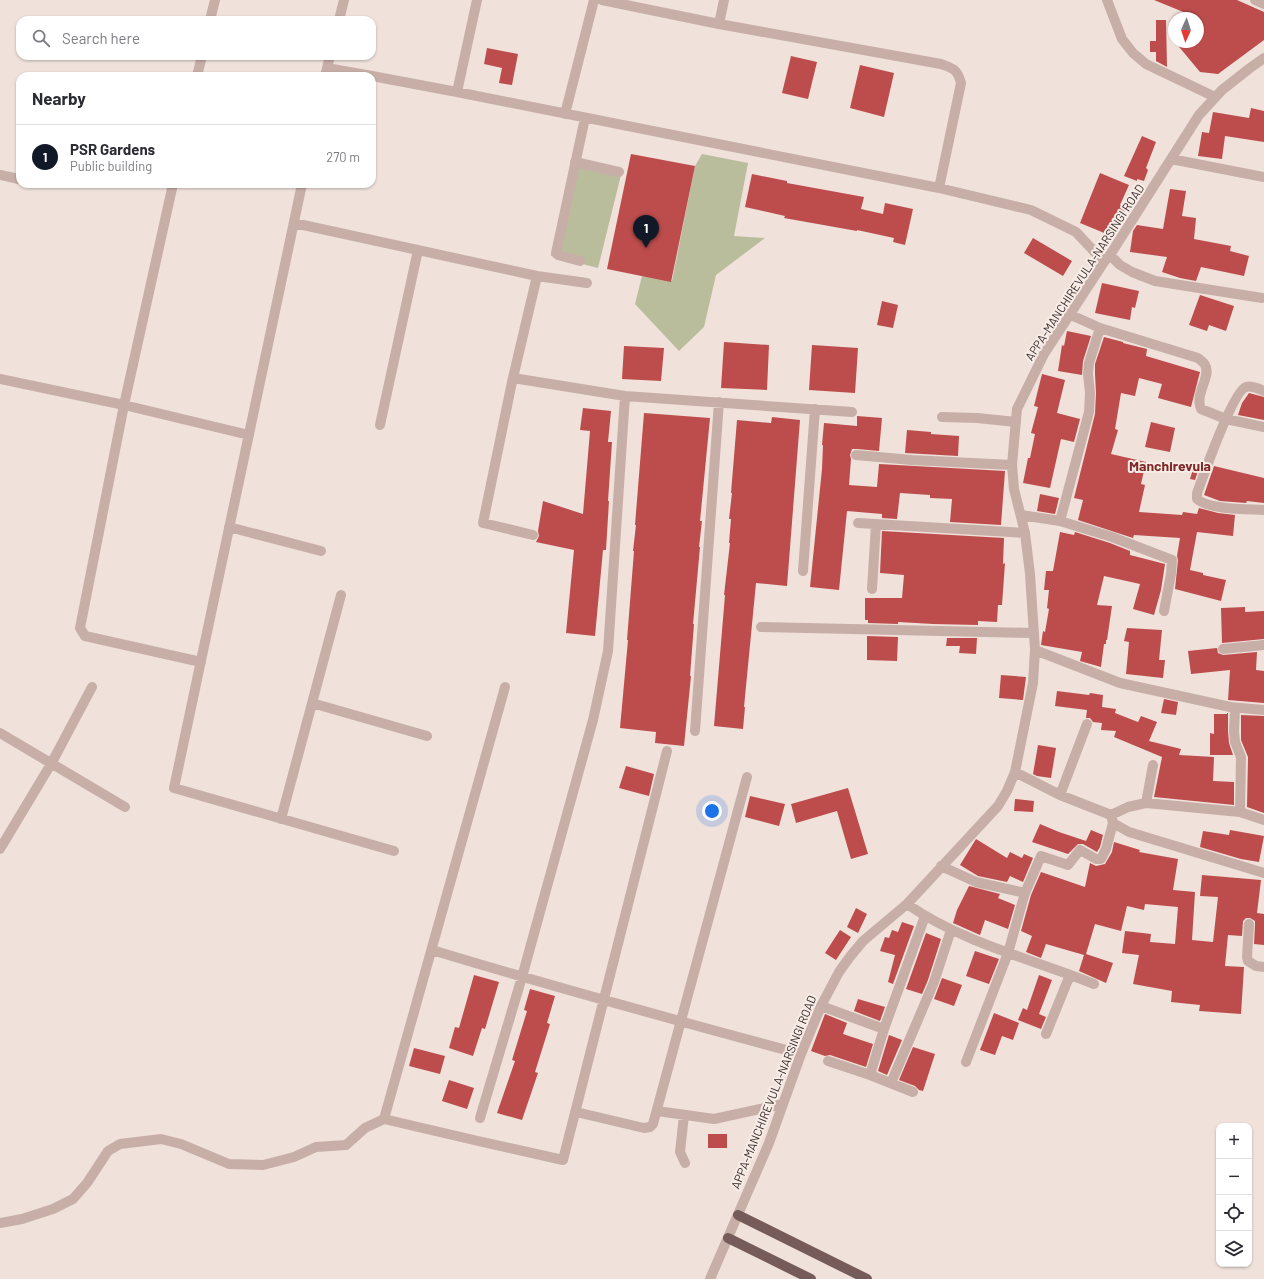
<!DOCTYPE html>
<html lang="en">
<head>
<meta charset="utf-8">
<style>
  body { margin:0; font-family:Barlow,sans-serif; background:#f2f2f3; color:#2b2b33 }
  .controls { position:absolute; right:12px; bottom:12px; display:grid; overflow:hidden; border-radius:8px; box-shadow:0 1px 3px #0004 }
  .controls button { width:36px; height:36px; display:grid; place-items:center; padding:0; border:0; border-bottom:1px solid #e1e1e2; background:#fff; color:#2b2b33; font:20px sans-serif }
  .compass { position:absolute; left:1168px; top:12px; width:36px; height:36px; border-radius:50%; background:#fff; box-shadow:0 1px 3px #0004; rotate:183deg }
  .you { position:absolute; left:712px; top:811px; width:14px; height:14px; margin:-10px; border:3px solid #fff; border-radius:50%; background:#1a73e8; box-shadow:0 0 0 6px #1a73e833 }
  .badge { display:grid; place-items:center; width:26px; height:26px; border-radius:50%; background:#111827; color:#fff; font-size:13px; font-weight:700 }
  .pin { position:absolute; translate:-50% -33px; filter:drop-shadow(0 1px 2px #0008) }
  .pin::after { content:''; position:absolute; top:21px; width:14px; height:12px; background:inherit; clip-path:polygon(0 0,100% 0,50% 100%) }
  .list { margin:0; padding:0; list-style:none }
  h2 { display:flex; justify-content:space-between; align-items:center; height:52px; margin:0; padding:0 16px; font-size:17px }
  h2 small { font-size:13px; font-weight:400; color:#7c7c81 }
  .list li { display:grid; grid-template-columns:26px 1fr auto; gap:12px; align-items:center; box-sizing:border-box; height:64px; padding:0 16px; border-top:1px solid #e1e1e2 }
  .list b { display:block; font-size:15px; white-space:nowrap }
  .list p { margin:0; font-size:13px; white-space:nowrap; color:#7c7c81 }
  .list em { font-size:13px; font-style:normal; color:#7c7c81 }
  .icon { flex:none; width:22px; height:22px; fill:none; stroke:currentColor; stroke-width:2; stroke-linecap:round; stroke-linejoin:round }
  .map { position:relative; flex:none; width:1264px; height:1279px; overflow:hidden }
  .search { position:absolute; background:#fff; box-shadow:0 1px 3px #0004; left:16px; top:16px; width:360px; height:44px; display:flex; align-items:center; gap:10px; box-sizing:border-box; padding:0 14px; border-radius:12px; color:#7c7c81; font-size:15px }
  .panel { position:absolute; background:#fff; box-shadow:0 1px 3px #0004; left:16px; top:72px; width:360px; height:116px; border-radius:12px }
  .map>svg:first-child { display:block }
  .green { fill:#babd9c }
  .building { fill:#bd4d4c }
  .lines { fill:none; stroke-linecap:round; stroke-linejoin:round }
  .minor { stroke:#c7afa8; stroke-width:10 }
  .major { stroke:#755c5a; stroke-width:10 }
  .labels { text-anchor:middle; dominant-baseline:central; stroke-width:4; stroke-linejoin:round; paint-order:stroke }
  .street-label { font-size:12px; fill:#342928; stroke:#f8ece7 }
  .quarter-label { font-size:14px; font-weight:bold; fill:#7d2727; stroke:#f8ece7 }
</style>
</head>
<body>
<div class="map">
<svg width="1264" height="1279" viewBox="0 0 1264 1279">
  <rect width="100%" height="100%" fill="#f0e1db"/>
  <!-- green -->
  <path class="green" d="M702,154L748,163L734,236L765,238L716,275L704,327L679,351L635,304L642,276L672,281L695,166Z
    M574,164L621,175L598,268L551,256Z"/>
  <!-- building -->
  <path class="building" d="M1154,0H1237L1264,12V40L1218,74L1200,72L1175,42H1198V18Z
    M1156,20H1166L1167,67L1156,61V52H1150V41H1156Z
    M487,48L518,54L512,85L499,83L502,68L484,64Z
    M791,56L817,62L808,99L782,93Z
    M860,65L894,73L884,117L850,108Z
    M1251,108L1264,111V142L1225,136L1222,159L1198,156L1202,132L1209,133L1213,112L1249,118Z
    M1142,136L1156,142L1146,168L1148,170L1144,181L1137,179V181L1124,176Z
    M631,154L695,166L671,282L607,269Z
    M1100,173L1129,185L1120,205L1126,208L1114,237L1080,223Z
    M752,174L787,181V183L864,197L861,209L883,214L885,203L913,209L905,245L893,242L894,238L857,230V231L784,218L785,216L745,207Z
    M1170,189L1186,191L1182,216L1196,218L1194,239L1231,246L1230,251L1249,256L1244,276L1201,267L1196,281L1180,278L1162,272L1167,257L1130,252L1133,231L1137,225L1163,229Z
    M1033,238L1072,261L1063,276L1024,253Z
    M1102,283L1139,291L1135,308L1132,307L1130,320L1095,313Z
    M1200,295L1234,306L1226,331L1209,325L1207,331L1189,325Z
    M882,301L898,305L893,328L877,325Z
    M1067,331L1091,336L1083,361L1082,375L1058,371L1062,345L1064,346Z
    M1104,337L1123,342V343L1147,349L1146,356L1200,372L1191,407L1158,398L1162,384L1139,378L1135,396L1121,393L1115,429L1118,430L1111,454L1146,462L1141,484L1145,485L1139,512L1182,515L1183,512L1197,514L1199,508L1218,513L1235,515L1233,536L1197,532L1190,570L1203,573V575L1226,580L1221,601L1175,589L1178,560L1177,556L1180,538L1134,535L1133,538L1078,520L1083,500L1074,498L1095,414L1096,393L1095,374V364Z
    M724,342L769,345L767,390L721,388Z
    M812,345L858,348L855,393L809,390Z
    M624,346L664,348L661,381L622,379Z
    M1042,374L1065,380L1057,413L1080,419L1074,442L1061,439L1050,488L1023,483L1028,458H1030L1035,434L1031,433L1038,407L1034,406Z
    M1249,393L1264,397V420L1238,415L1242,403Z
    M583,408L611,411L608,442H612L608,501H609L606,550H603L595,636L566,633L574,550L536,542L539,536L538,531L543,501L583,514L590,431L580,430Z
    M644,413L710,418L700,521H702L699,547H700L693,624H694L690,676H691L684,746L655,743L656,732L620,728L628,640H627L634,551H633L636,525H635Z
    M857,416L882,418L879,451L857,449H852L850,455L851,459L849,485L877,487L879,464L1005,471L1001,525L950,522L952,499L930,498V495L900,493L897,519L882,518V514L847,511L839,590L810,587L822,469L823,445H822L824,423L857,426Z
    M772,417L800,420L787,586L756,583L744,707H745L743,729L714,726L725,595H724L730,543H729L731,519H729L732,493H731L737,420L771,423Z
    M1151,422L1175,428L1170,452L1145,447Z
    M907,430L931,432V434L959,436L958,456L905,453Z
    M1194,466L1199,468L1195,480L1190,479Z
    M1214,466L1264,478V503L1247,501L1246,503L1220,501L1204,495Z
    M1040,494L1059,498L1055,514L1037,511Z
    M882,531L1004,538L1003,564L1005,563L1002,605H998L997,622L978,621V625L933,624L898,622V624L868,623V620H865V598H902L904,575L880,573Z
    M1060,532L1074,535L1075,532L1110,543L1130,551V555L1165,564L1161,590L1154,615L1133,609L1140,584L1104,576L1097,605L1112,606L1107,640H1106V644H1104L1101,667L1080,661L1082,652L1041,645L1043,631L1045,632L1049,609L1047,608L1049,590H1044L1046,571H1053Z
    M1245,607V612L1264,611V639L1222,643L1221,608Z
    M1127,628L1162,630L1159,660H1165L1163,678L1126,674L1129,642L1124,641Z
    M867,636L898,637L897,661L867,660Z
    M947,638H977L976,654L959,653L960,646H946Z
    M1217,648L1218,653L1223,655L1257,652L1256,670L1264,671V703L1228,700L1230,670L1191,674L1188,651Z
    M1001,675L1026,677L1023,700L999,698Z
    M1057,691L1089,695L1090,693L1103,695L1102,707L1116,709L1115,713L1138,722L1141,716L1157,722L1149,741L1181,749L1179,755L1214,757L1213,781L1234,782V805L1154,797L1162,757L1114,737L1116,731L1101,730L1102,723L1093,722L1090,718H1086L1087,710L1055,706Z
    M1164,699L1178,702L1176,715L1161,713Z
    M1227,713H1228V731L1229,743L1233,755H1210V733L1214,734V714H1227Z
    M1241,715L1264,716V813L1247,807L1248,757L1241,740Z
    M1038,745L1056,748L1051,778L1037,776L1033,774Z
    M626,766L654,774L649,796L619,788Z
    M848,788L868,854L851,859L837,811L796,823L791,804Z
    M750,796L785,804L779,826L745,817Z
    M1015,799L1034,801L1033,812L1014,811Z
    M1040,824L1059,832L1086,841L1091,830L1103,835L1100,847L1097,852L1083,844H1078L1068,854L1032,842Z
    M1230,830L1264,836L1259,862L1241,859L1200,847L1203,831L1229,835Z
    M976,839L1007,858L1010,852L1022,858L1024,854L1033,858L1023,882L1010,876L1007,882L978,876L960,865Z
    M1114,842L1140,850L1139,852L1178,859L1173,890L1195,892L1192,940L1213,942L1218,897L1200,896L1202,875L1261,880L1257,913L1264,914V945L1254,944L1255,924V921L1250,918H1246L1243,921L1242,936L1228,935L1225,966L1244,967L1241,1014L1199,1011L1200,1005L1171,1002L1172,991L1133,984L1139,955L1122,953L1125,931L1151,934L1150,942L1175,944L1178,907L1145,904L1144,910L1127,906L1121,931L1095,924L1086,954L1113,963L1106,983L1079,971L1084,955L1046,944L1041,958L1026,952L1032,936L1021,931L1031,895L1041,872L1085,887L1090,863L1096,866L1105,864L1112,852Z
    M969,886L1000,894L998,898L1015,905L1008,929L985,920L980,935L953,923L957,910Z
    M856,908L867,914L858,933L847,927Z
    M902,922L914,926L893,984L888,982L895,955L880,951L885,937L889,938L892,930L898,932Z
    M840,930L851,937L836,960L825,953Z
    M926,933L941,939L928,980L922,994L906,989Z
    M975,951L999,959L989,984L966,976Z
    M474,975L499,982L485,1029L482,1028L473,1056L449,1048L455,1027L459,1028Z
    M1039,975L1052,980L1039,1014L1046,1017L1041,1029L1018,1020L1023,1008L1027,1010Z
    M942,978L962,985L954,1006L934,999Z
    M530,989L555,996L547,1023L550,1024L535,1072L538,1073L522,1120L497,1113L515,1061L512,1060L527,1011L524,1010Z
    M858,999L885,1007L880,1021L854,1011Z
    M994,1013L1019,1023L1013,1040L1002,1036L995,1055L980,1050Z
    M825,1014L847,1023L843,1034L873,1044L866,1067L830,1055L825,1056L811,1051Z
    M889,1035L902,1040L887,1075L878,1071Z
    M913,1047L935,1054L923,1091L919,1090L915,1086L899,1080Z
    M414,1048L445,1056L440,1074L409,1066Z
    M449,1080L474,1088L467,1109L442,1101Z
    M708,1134H727V1148H708Z"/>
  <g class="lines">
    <!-- minor -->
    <path class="minor" d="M602,0L719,24L941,64C954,69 957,69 961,83L939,188
      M1107,0L1122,39L1133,53L1146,64L1215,97
      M1255,0L1264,4
      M210,20L215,0
      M339,20L344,0
      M719,24L724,0
      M327,68L372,76
      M197,76L202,56
      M325,76L330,56
      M372,76L457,92L939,188L1031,210L1076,232L1104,262
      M457,92L477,0
      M565,114L594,0
      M1171,159L1264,177
      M575,162L619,172
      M0,175L19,179
      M173,184L124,405L80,628L85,636L201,662
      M302,184L174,788L394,851
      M294,223L537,276L587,283
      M1110,255L1120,265L1132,272L1155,281L1262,298
      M580,261L558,255L556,253L585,118
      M1071,315L1100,328L1198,358C1200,360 1204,362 1205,365C1212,376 1194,394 1201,409L1226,419L1264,427
      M513,378L625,396L852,412
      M0,379L124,405L249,435
      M1264,391C1259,389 1252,385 1246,387C1233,391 1203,477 1197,493V499C1210,510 1247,509 1264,510
      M942,417L977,418L1016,422
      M380,425L418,250
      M856,455L912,460L1012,465
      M1021,515L1060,521L1112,537L1172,560L1171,574L1164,611
      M1060,521L1089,412L1090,393L1088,374L1089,363L1100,328
      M858,523L1025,533
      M229,527L321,551
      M533,535L483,523L512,382L537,276
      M803,571L815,409
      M872,589L876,524
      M761,627L1033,633
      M1223,649L1264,645
      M1035,650L1120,683L1235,708L1234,731L1235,742L1241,757L1240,812
      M505,687L384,1119L478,1141L563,1160L667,751
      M312,703L427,736
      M1230,707L1264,710
      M695,731L719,402
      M0,733L125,807
      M1015,772L1060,795L1111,815L1113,823L1129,832L1264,873
      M1060,795L1087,724
      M1146,803L1153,765
      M1111,815L1128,807L1146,803L1240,812L1264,820
      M281,819L341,595
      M0,849L51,764L92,687
      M941,866L976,882L1025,893L1008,953L966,1062
      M1025,893L1041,856L1068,865L1080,850L1096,859H1101L1106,849L1113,823
      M907,904C963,943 1032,959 1094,984
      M1249,924L1247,957L1248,961L1256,966L1264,967
      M432,950C554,987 678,1021 801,1054
      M821,1006L884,1029
      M1046,1034L1070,975
      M828,1061L870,1075L913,1092
      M870,1075L884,1029L925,916
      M891,1083L934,982L951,930
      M657,1111L714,1119L783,1104
      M576,1112L644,1128L650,1127L653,1124L747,777
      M684,1115L680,1152L685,1163
      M480,1118L522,977L593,720L608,651L625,396
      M0,1223L22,1219L53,1209L73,1199L87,1183L108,1151L120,1144L161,1139L181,1144L229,1164L263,1165L294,1157L316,1147L346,1145L365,1128L384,1119
      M710,1279L769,1143L801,1054L821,1006L839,972L849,958L863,941L907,904L998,806L1007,791L1015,772L1033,683L1035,650L1030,574L1025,533L1014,489L1012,465L1017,409L1044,354L1104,262L1110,255L1199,115L1222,90L1250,68L1264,58"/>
    <!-- major -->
    <path class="major" d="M738,1215L867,1279
      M728,1238L811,1279"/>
  </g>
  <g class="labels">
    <!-- street labels -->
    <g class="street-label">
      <text transform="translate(1084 272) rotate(-57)">APPA-MANCHIREVULA-NARSINGI ROAD</text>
      <text transform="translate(773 1092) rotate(-68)">APPA-MANCHIREVULA-NARSINGI ROAD</text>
    </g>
    <!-- quarter labels -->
    <g class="quarter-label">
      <text x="1170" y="465">Manchirevula</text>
    </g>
  </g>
</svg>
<div class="controls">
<button>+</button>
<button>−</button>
<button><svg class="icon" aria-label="locate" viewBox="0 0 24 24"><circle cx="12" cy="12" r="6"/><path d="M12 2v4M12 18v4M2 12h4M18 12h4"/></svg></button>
<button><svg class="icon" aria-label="layers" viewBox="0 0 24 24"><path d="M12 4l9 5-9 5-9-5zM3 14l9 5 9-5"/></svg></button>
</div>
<svg class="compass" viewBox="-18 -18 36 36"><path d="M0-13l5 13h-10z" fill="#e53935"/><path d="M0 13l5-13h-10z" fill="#7c7c81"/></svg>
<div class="you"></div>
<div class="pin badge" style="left:646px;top:248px">1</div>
<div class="search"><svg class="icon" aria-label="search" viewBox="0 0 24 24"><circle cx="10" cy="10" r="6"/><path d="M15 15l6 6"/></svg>Search here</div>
<section class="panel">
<h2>Nearby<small></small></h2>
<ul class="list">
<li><span class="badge">1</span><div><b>PSR Gardens</b><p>Public building</p></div><em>270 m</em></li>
</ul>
</section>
</div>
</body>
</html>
